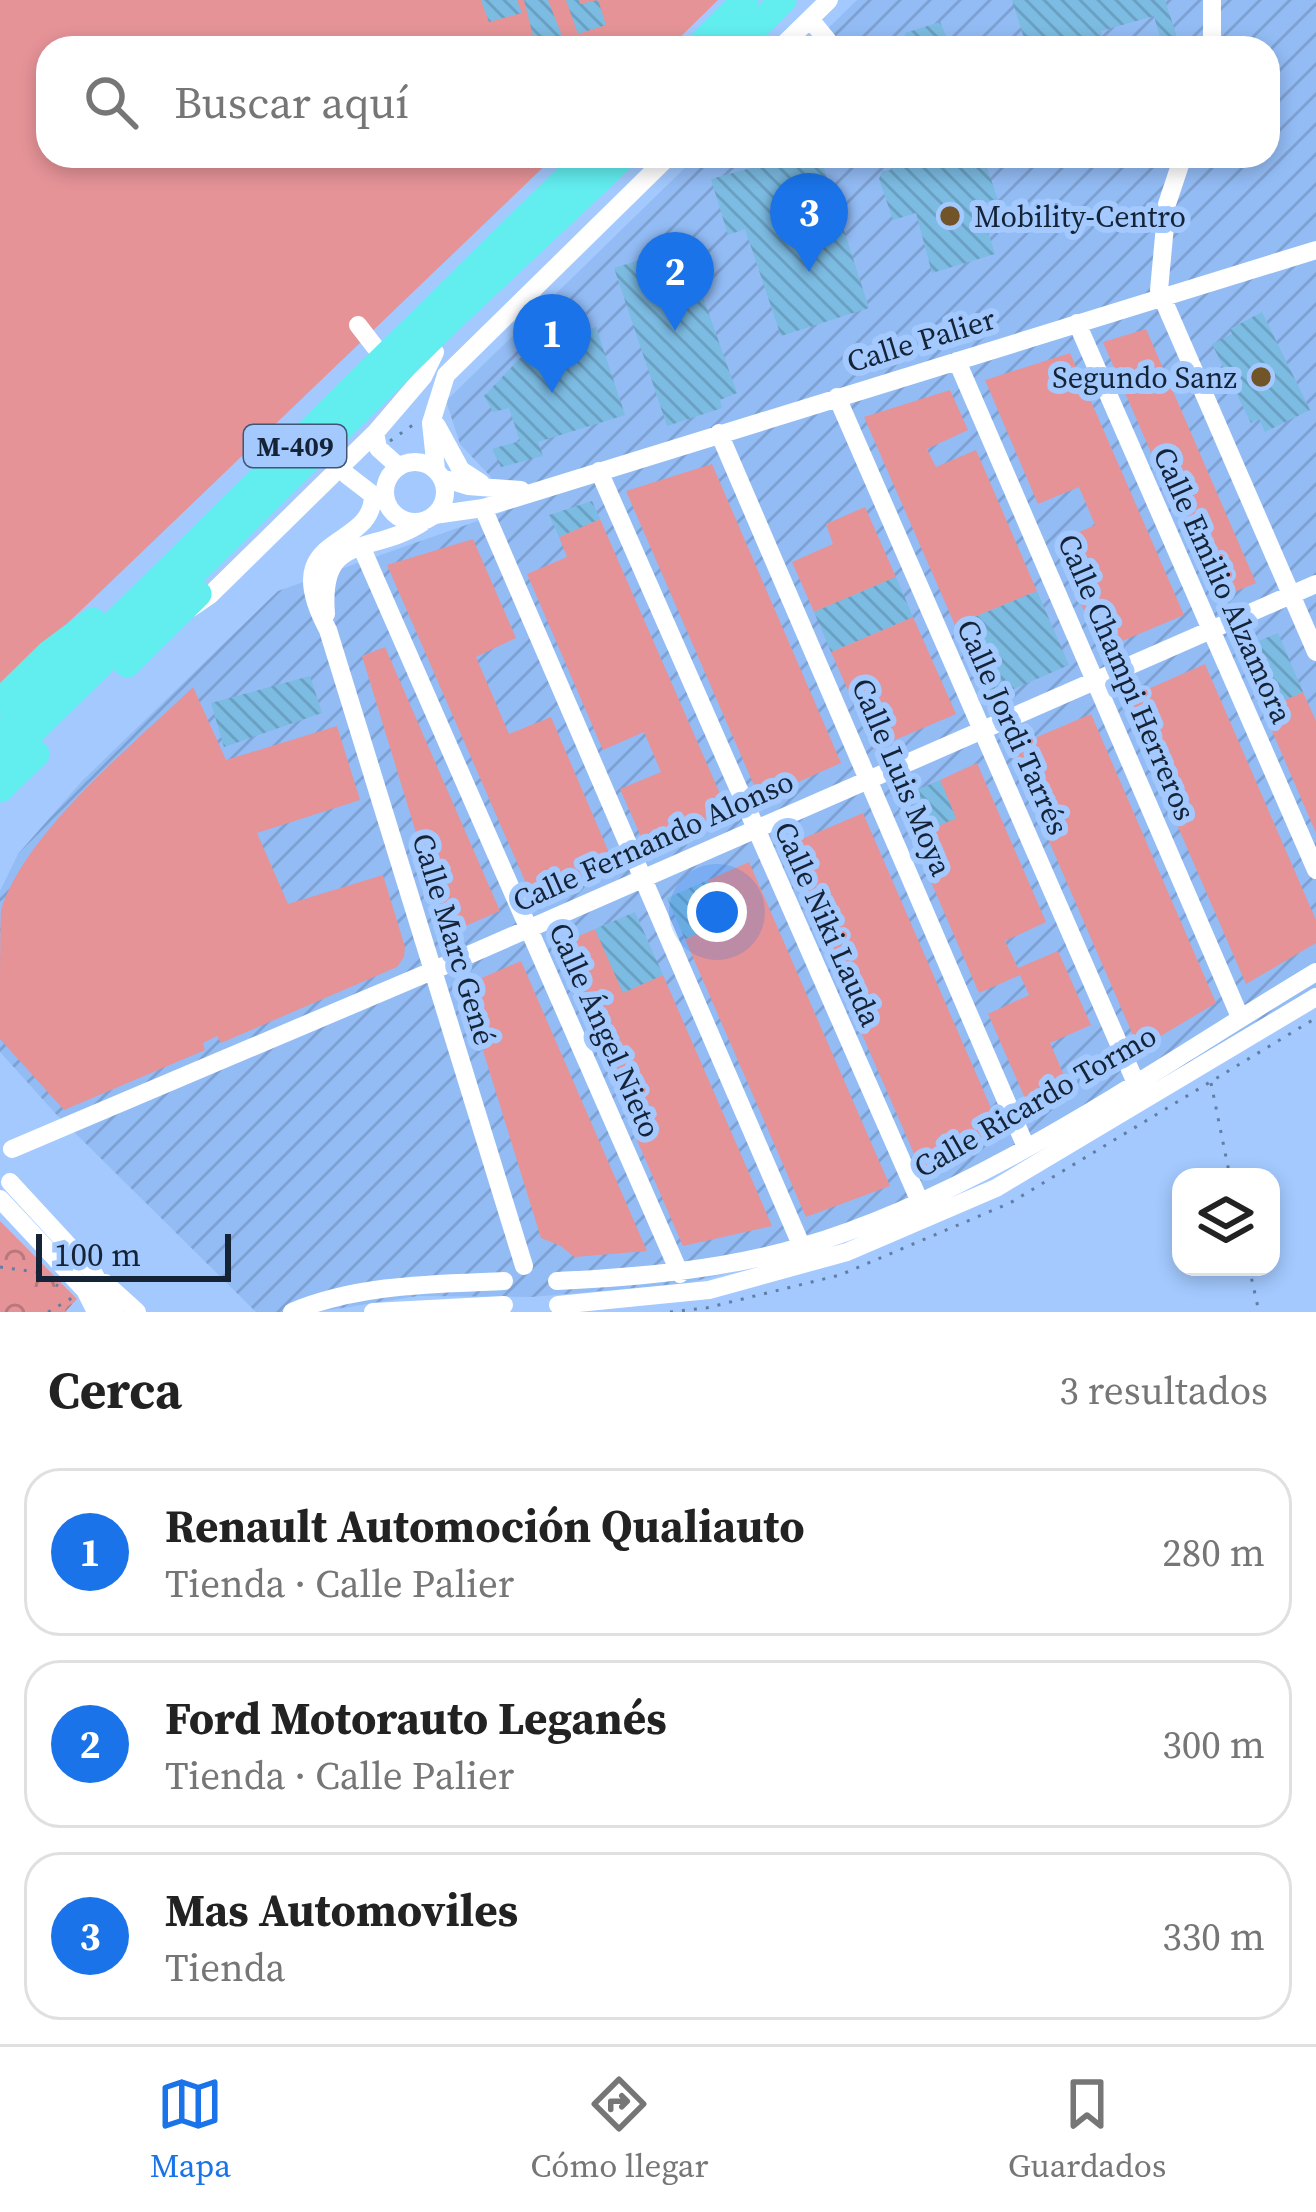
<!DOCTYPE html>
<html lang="es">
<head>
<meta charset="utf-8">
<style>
  body { margin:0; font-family:"Source Serif 4",serif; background:#f6f6f6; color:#222 }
  .controls { position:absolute; right:36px; bottom:36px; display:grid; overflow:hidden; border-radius:24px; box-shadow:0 6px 18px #0003 }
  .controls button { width:108px; height:108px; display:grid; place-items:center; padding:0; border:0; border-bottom:3px solid #e0e0e0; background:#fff; color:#222; font:60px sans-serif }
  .scale { position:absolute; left:36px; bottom:30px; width:195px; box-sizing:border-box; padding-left:12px; border:6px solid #152337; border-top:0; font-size:33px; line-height:42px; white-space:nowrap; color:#152337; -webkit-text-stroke:9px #a3c9fe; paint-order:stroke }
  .you { position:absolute; left:717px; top:912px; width:42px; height:42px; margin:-30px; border:9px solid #fff; border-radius:50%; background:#1a73e8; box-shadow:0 0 0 18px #1a73e833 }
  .badge { display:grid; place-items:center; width:78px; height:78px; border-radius:50%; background:#1a73e8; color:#fff; font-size:39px; font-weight:700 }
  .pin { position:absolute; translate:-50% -99px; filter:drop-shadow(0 3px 6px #0008) }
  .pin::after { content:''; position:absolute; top:63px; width:42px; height:36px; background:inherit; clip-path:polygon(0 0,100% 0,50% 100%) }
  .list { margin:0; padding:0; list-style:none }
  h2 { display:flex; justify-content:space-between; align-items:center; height:156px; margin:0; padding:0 48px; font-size:51px }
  h2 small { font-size:39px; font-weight:400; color:#767676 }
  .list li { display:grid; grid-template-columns:78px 1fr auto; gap:36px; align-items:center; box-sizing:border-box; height:168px; margin:0 24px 24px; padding:0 24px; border:3px solid #e0e0e0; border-radius:36px }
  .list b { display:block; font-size:45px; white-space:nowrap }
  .list p { margin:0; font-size:39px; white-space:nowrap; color:#767676 }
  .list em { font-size:39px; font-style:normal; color:#767676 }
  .icon { flex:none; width:66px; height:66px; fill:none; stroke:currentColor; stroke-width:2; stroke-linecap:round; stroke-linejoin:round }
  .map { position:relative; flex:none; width:1316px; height:1312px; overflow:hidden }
  .search { position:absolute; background:#fff; box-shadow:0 6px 18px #0003; left:36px; right:36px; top:36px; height:132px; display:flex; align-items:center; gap:30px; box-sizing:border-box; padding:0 42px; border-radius:36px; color:#767676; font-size:45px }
  .sheet { height:732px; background:#fff }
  nav { display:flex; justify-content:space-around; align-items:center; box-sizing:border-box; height:168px; border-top:3px solid #e0e0e0; background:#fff; font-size:33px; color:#767676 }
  nav a { display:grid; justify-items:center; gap:6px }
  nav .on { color:#1a73e8 }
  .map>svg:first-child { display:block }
  .industrial { fill:url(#industrial-furrows) }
  .grass { fill:#e59397 }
  .park { fill:url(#park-crowns) }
  .building { fill:url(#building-back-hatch) }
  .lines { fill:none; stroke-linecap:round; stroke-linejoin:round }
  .path { stroke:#637ea4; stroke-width:3; stroke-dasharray:3 9; stroke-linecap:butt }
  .minor { stroke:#fff; stroke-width:18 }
  .highway { stroke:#62edef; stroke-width:27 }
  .poi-dot { fill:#715427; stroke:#a3c9fe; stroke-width:4.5 }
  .labels { text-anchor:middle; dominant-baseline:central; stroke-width:12; stroke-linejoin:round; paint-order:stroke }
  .shield { fill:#a3c9fe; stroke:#405573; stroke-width:3 }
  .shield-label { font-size:27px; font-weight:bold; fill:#152337 }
  .poi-label { font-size:30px; fill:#152337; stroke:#a3c9fe; text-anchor:start }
  .street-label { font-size:30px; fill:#152337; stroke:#a3c9fe }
</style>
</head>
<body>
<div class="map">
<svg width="1316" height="1312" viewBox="0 0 1316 1312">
  <defs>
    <pattern id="industrial-furrows" width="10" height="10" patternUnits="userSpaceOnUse" patternTransform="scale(3)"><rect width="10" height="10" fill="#93bcf5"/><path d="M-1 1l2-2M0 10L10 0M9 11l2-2" fill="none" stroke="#7ea1d3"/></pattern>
    <pattern id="park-crowns" width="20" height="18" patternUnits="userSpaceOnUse" patternTransform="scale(3)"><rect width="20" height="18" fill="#e59397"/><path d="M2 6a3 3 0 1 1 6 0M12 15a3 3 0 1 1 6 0" fill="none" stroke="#b8787c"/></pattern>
    <pattern id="building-back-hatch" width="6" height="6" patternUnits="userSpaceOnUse" patternTransform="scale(3)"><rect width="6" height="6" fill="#7cbbe2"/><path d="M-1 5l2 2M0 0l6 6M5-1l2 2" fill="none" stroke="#6aa0c2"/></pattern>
  </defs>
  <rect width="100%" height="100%" fill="#a3c9fe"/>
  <!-- industrial -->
  <path class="industrial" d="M857,0H1316V987L1141,1091L806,1254L683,1284L531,1297L418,1296L317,1312H256L56,1114L0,1052V891L18,854L82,781L278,591L506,511L491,477L460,444L446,401L697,156H1268V48H808Z"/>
  <!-- grass -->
  <path class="grass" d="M0,0H718L669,48H48V156H555L0,688Z
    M1146,329L1256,583L1215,600L1103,342Z
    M1070,353L1184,615L1101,650L1055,543L1095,525L1079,487L1038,504L985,380Z
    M950,390L968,430L927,449L936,467L976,450L1037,591L955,625L864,417Z
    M712,464L841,763L760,799L626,491Z
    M865,507L896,577L814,612L792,562L833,544L826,524Z
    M600,519L728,812L646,848L620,789L661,772L644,732L603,750L527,574L567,557L559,537Z
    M473,539L516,638L476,657L509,734L551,717L613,862L532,897L387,565Z
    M913,617L956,714L874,749L831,652Z
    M385,647L500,911L447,934L362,656Z
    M1205,664L1316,920V943L1246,984L1123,700Z
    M193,687L226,760L337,726L360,800L257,833L288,904L383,875L405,947L404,957L397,967L221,1043L217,1036L203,1043L205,1050L64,1110L0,1039C0,1011 0,932 1,909C28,829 133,745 193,687Z
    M1303,692L1316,721V833L1263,710Z
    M1091,714L1216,1003L1139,1049L1009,749Z
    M977,763L1046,922L1005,941L1018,968L1058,951L1091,1025L1050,1043L1070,1089L1031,1112L988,1014L1029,995L1020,975L979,993L912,838L956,818L940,780Z
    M863,813L1001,1131L922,1172L781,848Z
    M749,862L890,1186L806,1217L685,939L726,921L708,880Z
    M595,929L623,992L663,975L772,1226L683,1246L553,947Z
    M521,961L647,1251L574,1257L561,1246L541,1238L463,986Z"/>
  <!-- park -->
  <path class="park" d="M0,1221L77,1299L65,1312H0Z"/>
  <!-- building -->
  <path class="building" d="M481,0H517L522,13L489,22Z
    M524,0H548L564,41L536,48Z
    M566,0H579L580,4L598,0L606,25L578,34Z
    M1012,0H1165L1178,40L1162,45L1154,16L1101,31L1106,48H1090L1086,38L1056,48H1027Z
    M940,22L950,45L945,48H882L906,39L905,33Z
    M794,156H820L869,308L781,336L745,229L728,235L711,179Z
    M887,156H983L998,200L979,204L995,254L932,273L916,213L893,220L879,179L882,171L891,170Z
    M685,246L737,393L720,400L722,408L667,426L614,268Z
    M1262,312L1310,410L1265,432L1259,419L1251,423L1212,344L1232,334L1230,329Z
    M560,316L567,336L596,327L625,415L538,442L543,456L501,467L492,449L520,441L509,408L493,412L484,396Z
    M592,501L600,519L559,537L549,515Z
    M896,577L913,617L831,652L814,612Z
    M1037,591L1069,665L988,700L955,625Z
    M1278,633L1303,692L1263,710L1237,650Z
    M310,676L322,713L224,747L211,703Z
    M940,780L956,818L912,838L895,799Z
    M708,880L726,921L685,939L667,898Z
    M635,912L663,975L623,993L595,929Z"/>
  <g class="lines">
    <!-- path -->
    <path class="path" d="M390,441L417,422
      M1211,1083L1230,1177
      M0,1267L36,1272L58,1286
      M1249,1267L1259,1312
      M48,1312L72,1298
      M670,1312L706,1308L840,1275L1010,1203L1316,1018"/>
    <!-- minor -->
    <path class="minor" d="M1212,0V48
      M810,19L828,41
      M780,48L829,0
      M1183,156L1167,204L1159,290L1316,652
      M1077,323L1316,870
      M358,325L375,347
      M957,361L1240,1017
      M837,397L1135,1081
      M437,426L461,470L481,483
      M375,433L378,448L399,467
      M719,433L1026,1147
      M385 492a30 30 0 1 1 60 0a30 30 0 1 1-60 0Z
      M436,470L431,423L446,375L669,156
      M599,471L920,1202
      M347,475L373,495C373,553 274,530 328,630L524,1266
      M442,478L468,486L521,490
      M483,508L802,1247
      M434,515L483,508L1316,250
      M361,546L680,1274
      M191,608L210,595L375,433L423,377L435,352
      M326,614C319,530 373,556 423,522
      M12,1149L432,971L1316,584
      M10,1182L93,1272L114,1312
      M0,1199L85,1290L96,1312
      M557,1281C639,1277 721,1270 801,1247C980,1195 1156,1068 1316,972
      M105,1283L137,1312
      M558,1305L709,1290L847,1252L996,1188L1316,997
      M292,1312C357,1284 435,1284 504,1281
      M373,1312L504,1305"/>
    <!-- highway -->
    <path class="highway" d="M697,48L745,0
      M734,48L783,0
      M127,664L198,594
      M0,702L50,653L93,621
      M0,736L589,156
      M0,763L457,313L624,156
      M0,789L36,754"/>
  </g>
  <!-- markers -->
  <g class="poi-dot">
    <circle cx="950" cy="216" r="12"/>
    <circle cx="1261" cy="377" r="12"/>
  </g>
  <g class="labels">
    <!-- shield labels -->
    <rect class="shield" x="244" y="425" width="102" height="42" rx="9"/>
    <g class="shield-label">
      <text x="295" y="446">M-409</text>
    </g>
    <!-- poi labels -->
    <g class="poi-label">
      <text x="974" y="216">Mobility-Centro</text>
      <text x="1237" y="377" text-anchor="end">Segundo Sanz</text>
    </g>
    <!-- street labels -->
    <g class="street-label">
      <text transform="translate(921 340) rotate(-17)">Calle Palier</text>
      <text transform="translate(1223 585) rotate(66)">Calle Emilio Alzamora</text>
      <text transform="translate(1127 677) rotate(67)">Calle Champi Herreros</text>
      <text transform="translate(1013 727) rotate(66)">Calle Jordi Tarrés</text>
      <text transform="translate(902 777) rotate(67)">Calle Luis Moya</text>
      <text transform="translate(653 841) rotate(-24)">Calle Fernando Alonso</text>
      <text transform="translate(828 924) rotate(66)">Calle Niki Lauda</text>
      <text transform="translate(454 939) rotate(73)">Calle Marc Gené</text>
      <text transform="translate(605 1030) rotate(66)">Calle Ángel Nieto</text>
      <text transform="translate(1035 1101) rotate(-30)">Calle Ricardo Tormo</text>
    </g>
  </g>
</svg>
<div class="controls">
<button><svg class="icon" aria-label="layers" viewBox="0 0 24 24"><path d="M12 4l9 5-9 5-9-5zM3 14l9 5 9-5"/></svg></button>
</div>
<div class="scale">100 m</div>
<div class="you"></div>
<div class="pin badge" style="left:552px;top:393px">1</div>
<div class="pin badge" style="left:675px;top:331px">2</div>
<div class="pin badge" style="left:809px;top:272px">3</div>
<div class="search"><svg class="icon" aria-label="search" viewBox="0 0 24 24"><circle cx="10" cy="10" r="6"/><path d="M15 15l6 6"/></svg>Buscar aquí</div>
</div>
<section class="sheet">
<h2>Cerca<small>3 resultados</small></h2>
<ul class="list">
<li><span class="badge">1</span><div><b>Renault Automoción Qualiauto</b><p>Tienda · Calle Palier</p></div><em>280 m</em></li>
<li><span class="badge">2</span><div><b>Ford Motorauto Leganés</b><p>Tienda · Calle Palier</p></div><em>300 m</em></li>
<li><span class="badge">3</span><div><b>Mas Automoviles</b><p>Tienda</p></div><em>330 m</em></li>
</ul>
</section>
<nav>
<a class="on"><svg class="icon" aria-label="map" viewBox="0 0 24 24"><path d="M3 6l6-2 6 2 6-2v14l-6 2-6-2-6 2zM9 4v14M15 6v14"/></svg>Mapa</a>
<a><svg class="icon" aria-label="directions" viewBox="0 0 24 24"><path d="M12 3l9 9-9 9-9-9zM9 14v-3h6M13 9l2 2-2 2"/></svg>Cómo llegar</a>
<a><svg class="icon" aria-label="saved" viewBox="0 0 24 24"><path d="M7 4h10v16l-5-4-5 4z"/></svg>Guardados</a>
</nav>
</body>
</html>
